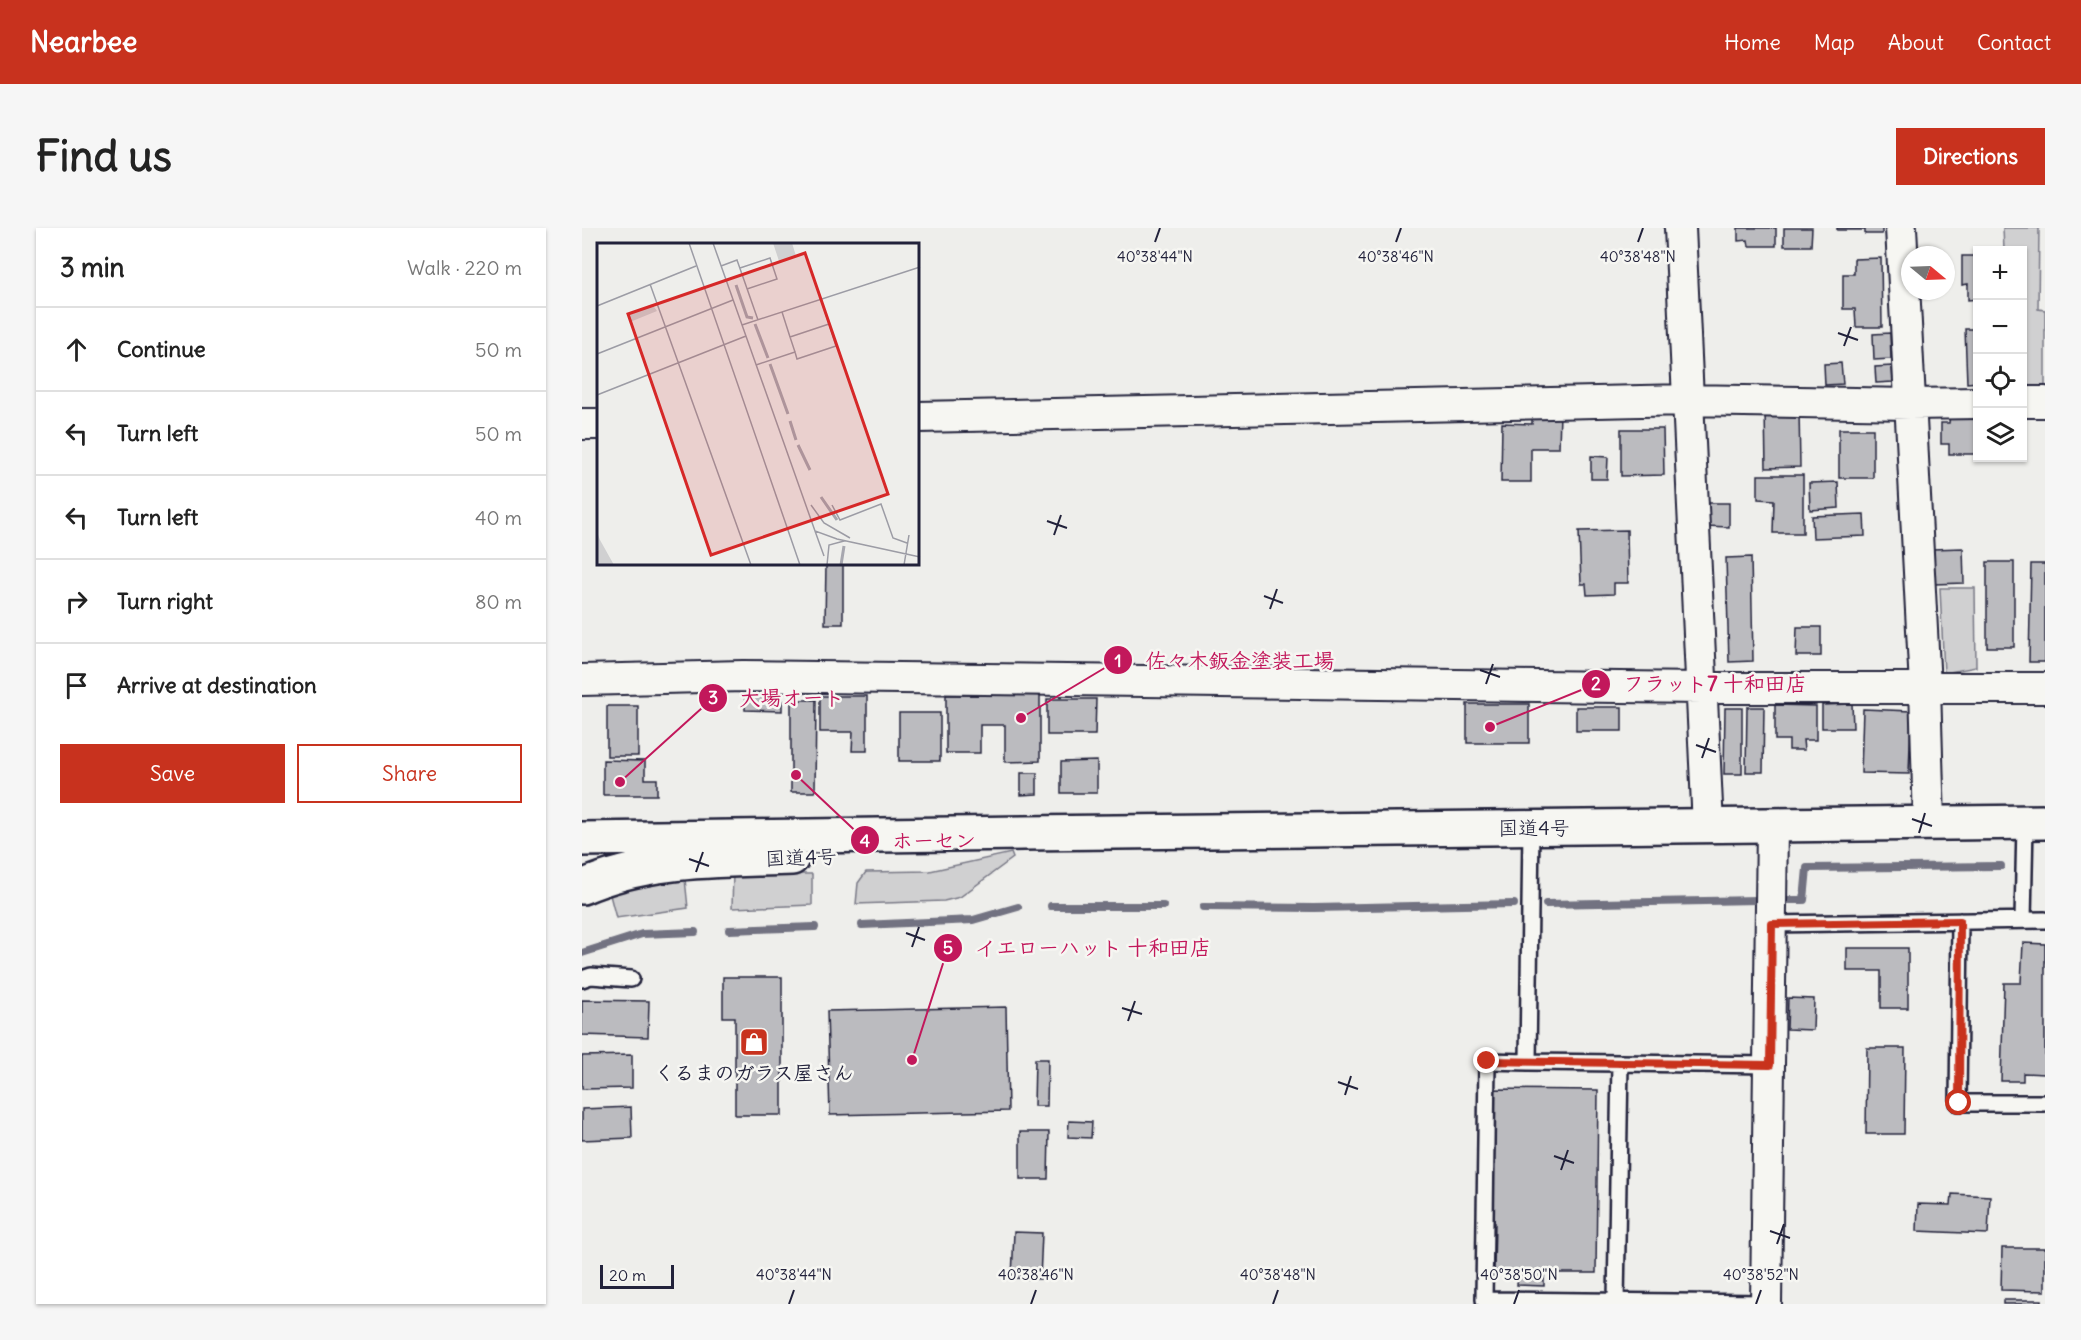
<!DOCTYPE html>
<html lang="en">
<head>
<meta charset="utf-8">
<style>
  body { margin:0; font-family:Delius,"Klee One",sans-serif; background:#f6f6f6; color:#222 }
  .controls { position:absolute; right:18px; top:18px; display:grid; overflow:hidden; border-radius:0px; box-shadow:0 2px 4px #0004 }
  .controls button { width:54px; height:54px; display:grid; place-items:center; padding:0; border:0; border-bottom:2px solid #e0e0e0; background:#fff; color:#222; font:30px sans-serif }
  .compass { position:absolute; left:1319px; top:18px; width:54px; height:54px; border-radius:50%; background:#fff; box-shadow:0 2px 4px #0004; rotate:109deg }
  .scale { position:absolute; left:18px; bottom:15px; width:74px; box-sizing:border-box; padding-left:6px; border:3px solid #22223b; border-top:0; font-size:16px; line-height:21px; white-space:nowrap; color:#22223b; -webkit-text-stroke:4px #f6f6f2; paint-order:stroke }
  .stop { position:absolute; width:18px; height:18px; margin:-14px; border:4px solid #c8321e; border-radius:50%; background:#fff }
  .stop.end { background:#c8321e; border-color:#fff; box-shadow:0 2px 6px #0008 }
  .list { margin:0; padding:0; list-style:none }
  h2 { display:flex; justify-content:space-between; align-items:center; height:78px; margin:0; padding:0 24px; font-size:26px }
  h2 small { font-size:20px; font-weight:400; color:#767676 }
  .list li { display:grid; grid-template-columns:39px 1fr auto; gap:18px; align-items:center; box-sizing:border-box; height:84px; padding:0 24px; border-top:2px solid #e0e0e0 }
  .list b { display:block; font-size:22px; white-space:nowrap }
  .list em { font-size:20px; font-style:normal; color:#767676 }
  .actions { display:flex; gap:12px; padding:18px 24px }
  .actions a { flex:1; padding:14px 0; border:2px solid #c8321e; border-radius:0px; text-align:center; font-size:21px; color:#c8321e }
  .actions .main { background:#c8321e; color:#fff }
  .icon { flex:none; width:33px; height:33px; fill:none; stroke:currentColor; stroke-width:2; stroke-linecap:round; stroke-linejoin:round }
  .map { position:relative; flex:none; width:1463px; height:1076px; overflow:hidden; border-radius:0px }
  header { display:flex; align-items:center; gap:36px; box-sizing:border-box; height:84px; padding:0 30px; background:#c8321e; color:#fff }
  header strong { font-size:28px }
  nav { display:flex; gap:33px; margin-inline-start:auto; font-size:21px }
  .intro { display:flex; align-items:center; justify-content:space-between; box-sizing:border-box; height:144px; padding:0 36px }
  h1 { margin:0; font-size:42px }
  .button { padding:15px 27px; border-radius:0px; background:#c8321e; color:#fff; font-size:21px; font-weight:700 }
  main { display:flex; gap:36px; padding:0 36px }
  aside { flex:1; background:#fff; border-radius:0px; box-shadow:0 2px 4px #0004 }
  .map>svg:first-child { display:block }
  .green { fill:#d0d0d1; stroke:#797986; stroke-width:1.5 }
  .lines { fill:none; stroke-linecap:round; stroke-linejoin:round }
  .stream { stroke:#727281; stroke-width:8 }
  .building { fill:#bbbbbf; stroke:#22223b; stroke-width:1.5 }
  .lane-casing { stroke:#22223b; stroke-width:20 }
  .street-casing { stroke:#22223b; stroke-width:34 }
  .highway-casing { stroke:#22223b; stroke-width:38 }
  .lane { stroke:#f6f6f2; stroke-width:15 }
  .street { stroke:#f6f6f2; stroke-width:30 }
  .highway { stroke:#f6f6f2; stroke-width:33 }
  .route { stroke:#c8321e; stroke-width:8 }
  .ticks { fill:none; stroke:#22223b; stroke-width:2 }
  .labels { text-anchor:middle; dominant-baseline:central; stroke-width:5; stroke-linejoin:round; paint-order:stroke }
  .street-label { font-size:20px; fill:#22223b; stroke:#f6f6f2 }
  .poi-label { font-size:20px; font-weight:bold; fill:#22223b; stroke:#f6f6f2 }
  .inset-river { fill:none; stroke:#a7a7af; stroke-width:3 }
  .inset-road { fill:none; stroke:#9c9ca5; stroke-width:1.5 }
  .view { fill:#d62828; fill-opacity:0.15; stroke:#d62828; stroke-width:3 }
  .inset-edge { fill:none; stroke:#22223b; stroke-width:3 }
  .ticks-label { font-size:15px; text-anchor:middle; fill:#22223b; stroke:#f6f6f2; stroke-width:5; stroke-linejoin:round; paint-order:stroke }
  .leader { fill:none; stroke:#c2185b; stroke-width:2 }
  .callout-dot { fill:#c2185b; stroke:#f6f6f2; stroke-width:2 }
  .mark-label { font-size:18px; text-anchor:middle; font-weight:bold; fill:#fff }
  .callout-label { font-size:21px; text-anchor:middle; font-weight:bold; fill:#c2185b; stroke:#f6f6f2; stroke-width:5; stroke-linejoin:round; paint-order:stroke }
</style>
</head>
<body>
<header>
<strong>Nearbee</strong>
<nav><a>Home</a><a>Map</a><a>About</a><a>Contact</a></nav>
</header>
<div class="intro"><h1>Find us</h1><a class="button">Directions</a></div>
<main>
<aside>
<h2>3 min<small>Walk · 220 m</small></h2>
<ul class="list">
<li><svg class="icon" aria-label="ahead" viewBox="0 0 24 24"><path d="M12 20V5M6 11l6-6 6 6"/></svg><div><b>Continue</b></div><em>50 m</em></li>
<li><svg class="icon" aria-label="left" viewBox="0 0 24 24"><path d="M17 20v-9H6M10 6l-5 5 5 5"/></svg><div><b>Turn left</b></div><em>50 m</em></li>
<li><svg class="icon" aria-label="left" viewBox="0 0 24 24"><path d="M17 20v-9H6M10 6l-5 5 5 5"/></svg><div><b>Turn left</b></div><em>40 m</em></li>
<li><svg class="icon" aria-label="right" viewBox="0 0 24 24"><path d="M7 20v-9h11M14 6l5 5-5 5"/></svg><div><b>Turn right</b></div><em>80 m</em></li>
<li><svg class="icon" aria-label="arrive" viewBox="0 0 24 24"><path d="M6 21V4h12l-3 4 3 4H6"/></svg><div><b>Arrive at destination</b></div></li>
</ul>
<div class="actions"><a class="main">Save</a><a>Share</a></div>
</aside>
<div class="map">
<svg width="1463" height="1076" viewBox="0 0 1463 1076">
  <rect width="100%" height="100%" fill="#eeeeeb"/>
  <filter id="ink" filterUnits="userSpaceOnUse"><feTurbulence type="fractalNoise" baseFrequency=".0167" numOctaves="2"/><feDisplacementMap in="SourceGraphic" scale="12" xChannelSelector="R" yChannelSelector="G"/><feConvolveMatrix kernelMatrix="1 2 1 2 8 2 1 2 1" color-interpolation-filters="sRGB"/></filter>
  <g filter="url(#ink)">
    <!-- green -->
    <path class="green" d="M1421,0H1457L1456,81L1463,82V158L1459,161L1441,160L1440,22H1422Z
      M1358,360H1393L1394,439L1362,445Z
      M429,625L431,630L378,669L362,673L274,676L276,655L284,644L348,643Z
      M151,646H230V677L150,680Z
      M103,651L106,680L34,690L28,667C51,654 78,654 103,651Z"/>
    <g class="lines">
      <!-- stream -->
      <path class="stream" d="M1207,672H1222L1225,640L1419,638
        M964,676L1176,672
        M469,678H581
        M621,679L732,680L932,676
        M280,697L391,692L436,679
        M147,702L233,699
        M0,725L60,706L113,704"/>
    </g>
    <!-- building -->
    <path class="building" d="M1156,0H1194V18H1167L1166,12L1156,13Z
      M1202,0H1230L1229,18H1202Z
      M1255,0H1300V6H1283V2H1255Z
      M1380,28H1396V71L1386,72V56L1380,57Z
      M1299,30L1300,99H1274L1273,81H1261V46H1272V31Z
      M1383,101H1396V154L1385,155Z
      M1308,105L1309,131L1292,132L1291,106Z
      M1259,135L1261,156L1243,157L1242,136Z
      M1310,138L1311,154L1294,155L1293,139Z
      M1183,182H1217L1218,239L1184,240Z
      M950,185H978L977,220H949V254H919L920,195L950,196Z
      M1368,186H1396V226H1367V216H1359V195H1367Z
      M1039,201H1081L1082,247L1039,248Z
      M1257,201H1291V250H1257Z
      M1009,228L1026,229L1025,251H1009Z
      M1176,247H1221V305H1191L1192,272L1176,271Z
      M1256,254L1257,280L1228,282L1227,255Z
      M1124,275H1147V299L1124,298Z
      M1282,286L1283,308L1231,310L1230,288Z
      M1045,302L1046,355H1032V366L1005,367L1004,356H999L997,303Z
      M1381,320L1382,355L1352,356L1350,321Z
      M1169,329L1171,433L1147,434L1144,330Z
      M1405,334H1432V419H1405Z
      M244,336H261V396H243Z
      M1449,336H1463V434H1447Z
      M1215,399H1239V428H1214Z
      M163,467H200V483L163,482Z
      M364,467H458V533L423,534V497H398V525H364Z
      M238,468H285V523H270L271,504H238Z
      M465,471H514L513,507H465Z
      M209,472H234L233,564H209Z
      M885,476H947V515H885Z
      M1270,476L1271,500H1240V477Z
      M1193,477L1234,478V512H1221L1222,522H1207V512H1193Z
      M25,478H56V528H25Z
      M994,479H1040V503H994Z
      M1165,479H1182L1181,544H1164Z
      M1143,480H1160V546H1142Z
      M1281,481L1329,483L1327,546L1279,545Z
      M317,485H358V533H317Z
      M21,532L63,533V551H75V567H21Z
      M515,533V565H479V534Z
      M439,545H455V566L439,567Z
      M1441,715L1463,716V846L1441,845V853H1419L1422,755H1439Z
      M1265,720H1326V780H1299V743H1265Z
      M141,749H200V887H153V789H141Z
      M1206,770L1232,771L1231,802L1205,801Z
      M0,772L67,773L66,809L0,807Z
      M424,779L426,883L248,887L245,783Z
      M1285,820H1323L1322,906H1284Z
      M50,827V860L0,861V828Z
      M453,831H466L465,878H452Z
      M909,861L1016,862L1014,1045H962V1058L935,1057L936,1043H912L913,995L907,996Z
      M49,879L50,910L0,912V881Z
      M487,893L510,894L509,910L486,909Z
      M438,904H467L466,951H438Z
      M1370,966L1408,968L1406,1006L1335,1003L1336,976L1369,977Z
      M432,1004L460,1005L458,1051L430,1050Z
      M1420,1020H1463V1063L1419,1062Z
      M1421,1072H1460V1076H1421Z"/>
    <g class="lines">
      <!-- lane casing -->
      <g class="lane-casing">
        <path id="lane" d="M949,599L946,834L1038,835L1034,1073
          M1441,692L1443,595
          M1378,693L1376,875H1463
          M1190,696L1463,692
          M0,751L9,748L49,751
          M946,834L905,833L902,1072L1184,1075
          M1038,835L1188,837"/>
      </g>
      <!-- street casing -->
      <g class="street-casing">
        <path id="street" d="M1098,0L1126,599
          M1319,0L1343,459L1347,596
          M1440,174H1463
          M336,189L1105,172L1328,176L1396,175
          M0,196H16
          M0,452L161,448L1120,460H1463
          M1184,1076L1190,598"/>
      </g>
      <!-- highway casing -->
      <g class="highway-casing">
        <path id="highway" d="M0,611L441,605L1463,594
          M0,659C66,630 139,633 210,630"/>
      </g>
      <!-- lane -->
      <use href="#lane" class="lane"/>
      <!-- street -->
      <use href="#street" class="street"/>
      <!-- highway -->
      <use href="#highway" class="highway"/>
    </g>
  </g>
  <g class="lines" filter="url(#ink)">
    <!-- route -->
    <path class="route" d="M905,833L1188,837L1190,696L1378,693L1377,875"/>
  </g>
  <!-- ticks -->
  <path class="ticks" d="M573,14L578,0M814,14L819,0M1056,14L1061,0M1256,105L1276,112M1262,118L1269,99M465,293L485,300M472,307L479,287M682,368L701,375M688,381L695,361M898,442L918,449M904,456L911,436M1114,517L1134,524M1120,530L1127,510M1330,591L1350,598M1337,605L1343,585M107,631L127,638M114,644L121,624M324,705L343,712M330,719L337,699M540,780L560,786M546,793L553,773M756,854L776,861M763,867L769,848M972,928L992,935M979,942L986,922M1188,1003L1208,1010M1195,1016L1202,996M207,1076L212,1062M449,1076L454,1062M691,1076L696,1062M932,1076L937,1062M1174,1076L1179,1062"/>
  <!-- icons -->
  <defs>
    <g id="shop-square" transform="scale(1.5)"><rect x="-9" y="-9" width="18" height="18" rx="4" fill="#c8321e" stroke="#f6f6f2"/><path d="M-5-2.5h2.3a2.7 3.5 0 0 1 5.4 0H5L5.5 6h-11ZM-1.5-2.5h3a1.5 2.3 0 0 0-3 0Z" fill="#fff"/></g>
  </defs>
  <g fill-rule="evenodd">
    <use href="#shop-square" x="172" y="814"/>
  </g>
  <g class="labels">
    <!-- street labels -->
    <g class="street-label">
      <text x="952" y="599">国道4号</text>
      <text transform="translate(219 629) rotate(-2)">国道4号</text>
    </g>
    <!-- poi labels -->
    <g class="poi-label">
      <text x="172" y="844">くるまのガラス屋さん</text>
    </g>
  </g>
  <!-- overview -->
  <g transform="translate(15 15)">
    <rect width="322" height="322" fill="#eeeeeb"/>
    <path d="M176,0H195L199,13L182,18ZM55,61L60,68L33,79L31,73ZM0,289L3,297L17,322H0Z" fill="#d0d0d1"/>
    <path class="inset-river" d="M139,42L150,74L156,75M158,81L171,115M173,121L191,171M193,178L199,197M201,202L213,227M224,254L240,277M244,322L247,303"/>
    <path class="inset-road" d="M92,0L203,322M116,0L218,288L240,296L323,314M124,23L140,17L161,77M143,25L173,15L180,36L150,46M53,41L154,322M0,63L99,23M185,69L193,94M145,82L323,24M198,109L200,116L239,103L224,56M0,111L136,57M159,122L198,109L193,94L232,81M0,152L149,93M214,262L227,280L253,295M235,262L243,277L284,261L296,295L310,300M218,288L227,313M230,322L232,302L247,298M307,322L312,292"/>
    <path class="view" d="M208,10L291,251L114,312L31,71Z"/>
    <rect width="322" height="322" class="inset-edge"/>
  </g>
  <g class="ticks-label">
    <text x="573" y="34">40°38'44"N</text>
    <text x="814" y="34">40°38'46"N</text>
    <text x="1056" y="34">40°38'48"N</text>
    <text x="212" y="1052">40°38'44"N</text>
    <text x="454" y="1052">40°38'46"N</text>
    <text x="696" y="1052">40°38'48"N</text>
    <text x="937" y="1052">40°38'50"N</text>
    <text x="1179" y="1052">40°38'52"N</text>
  </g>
  <!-- callouts -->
  <path class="leader" d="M439 490L536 432M908 499L1014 456M38 554L131 470M214 547L283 612M330 832L366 720"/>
  <g class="callout-dot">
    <circle cx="439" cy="490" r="6"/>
    <circle cx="908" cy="499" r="6"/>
    <circle cx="38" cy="554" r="6"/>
    <circle cx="214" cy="547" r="6"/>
    <circle cx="330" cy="832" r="6"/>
    <circle cx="536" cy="432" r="15"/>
    <circle cx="1014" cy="456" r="15"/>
    <circle cx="131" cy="470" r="15"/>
    <circle cx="283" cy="612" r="15"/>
    <circle cx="366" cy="720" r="15"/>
  </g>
  <g class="mark-label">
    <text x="536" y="439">1</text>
    <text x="1014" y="462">2</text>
    <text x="131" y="476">3</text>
    <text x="283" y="619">4</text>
    <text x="366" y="726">5</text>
  </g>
  <g class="callout-label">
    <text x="658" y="440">佐々木鈑金塗装工場</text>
    <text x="1133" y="463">フラット7 十和田店</text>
    <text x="210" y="477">大場オート</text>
    <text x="352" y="620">ホーセン</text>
    <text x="511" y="727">イエローハット 十和田店</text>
  </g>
</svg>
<div class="controls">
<button>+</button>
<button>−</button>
<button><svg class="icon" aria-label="locate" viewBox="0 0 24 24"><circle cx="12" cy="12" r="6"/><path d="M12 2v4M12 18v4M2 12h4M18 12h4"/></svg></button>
<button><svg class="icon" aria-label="layers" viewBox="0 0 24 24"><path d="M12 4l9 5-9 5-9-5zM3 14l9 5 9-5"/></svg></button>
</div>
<svg class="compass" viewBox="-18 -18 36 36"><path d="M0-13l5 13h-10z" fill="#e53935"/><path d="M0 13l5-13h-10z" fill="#767676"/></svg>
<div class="scale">20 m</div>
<div class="stop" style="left:1377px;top:875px"></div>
<div class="stop end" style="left:905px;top:833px"></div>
</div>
</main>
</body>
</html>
